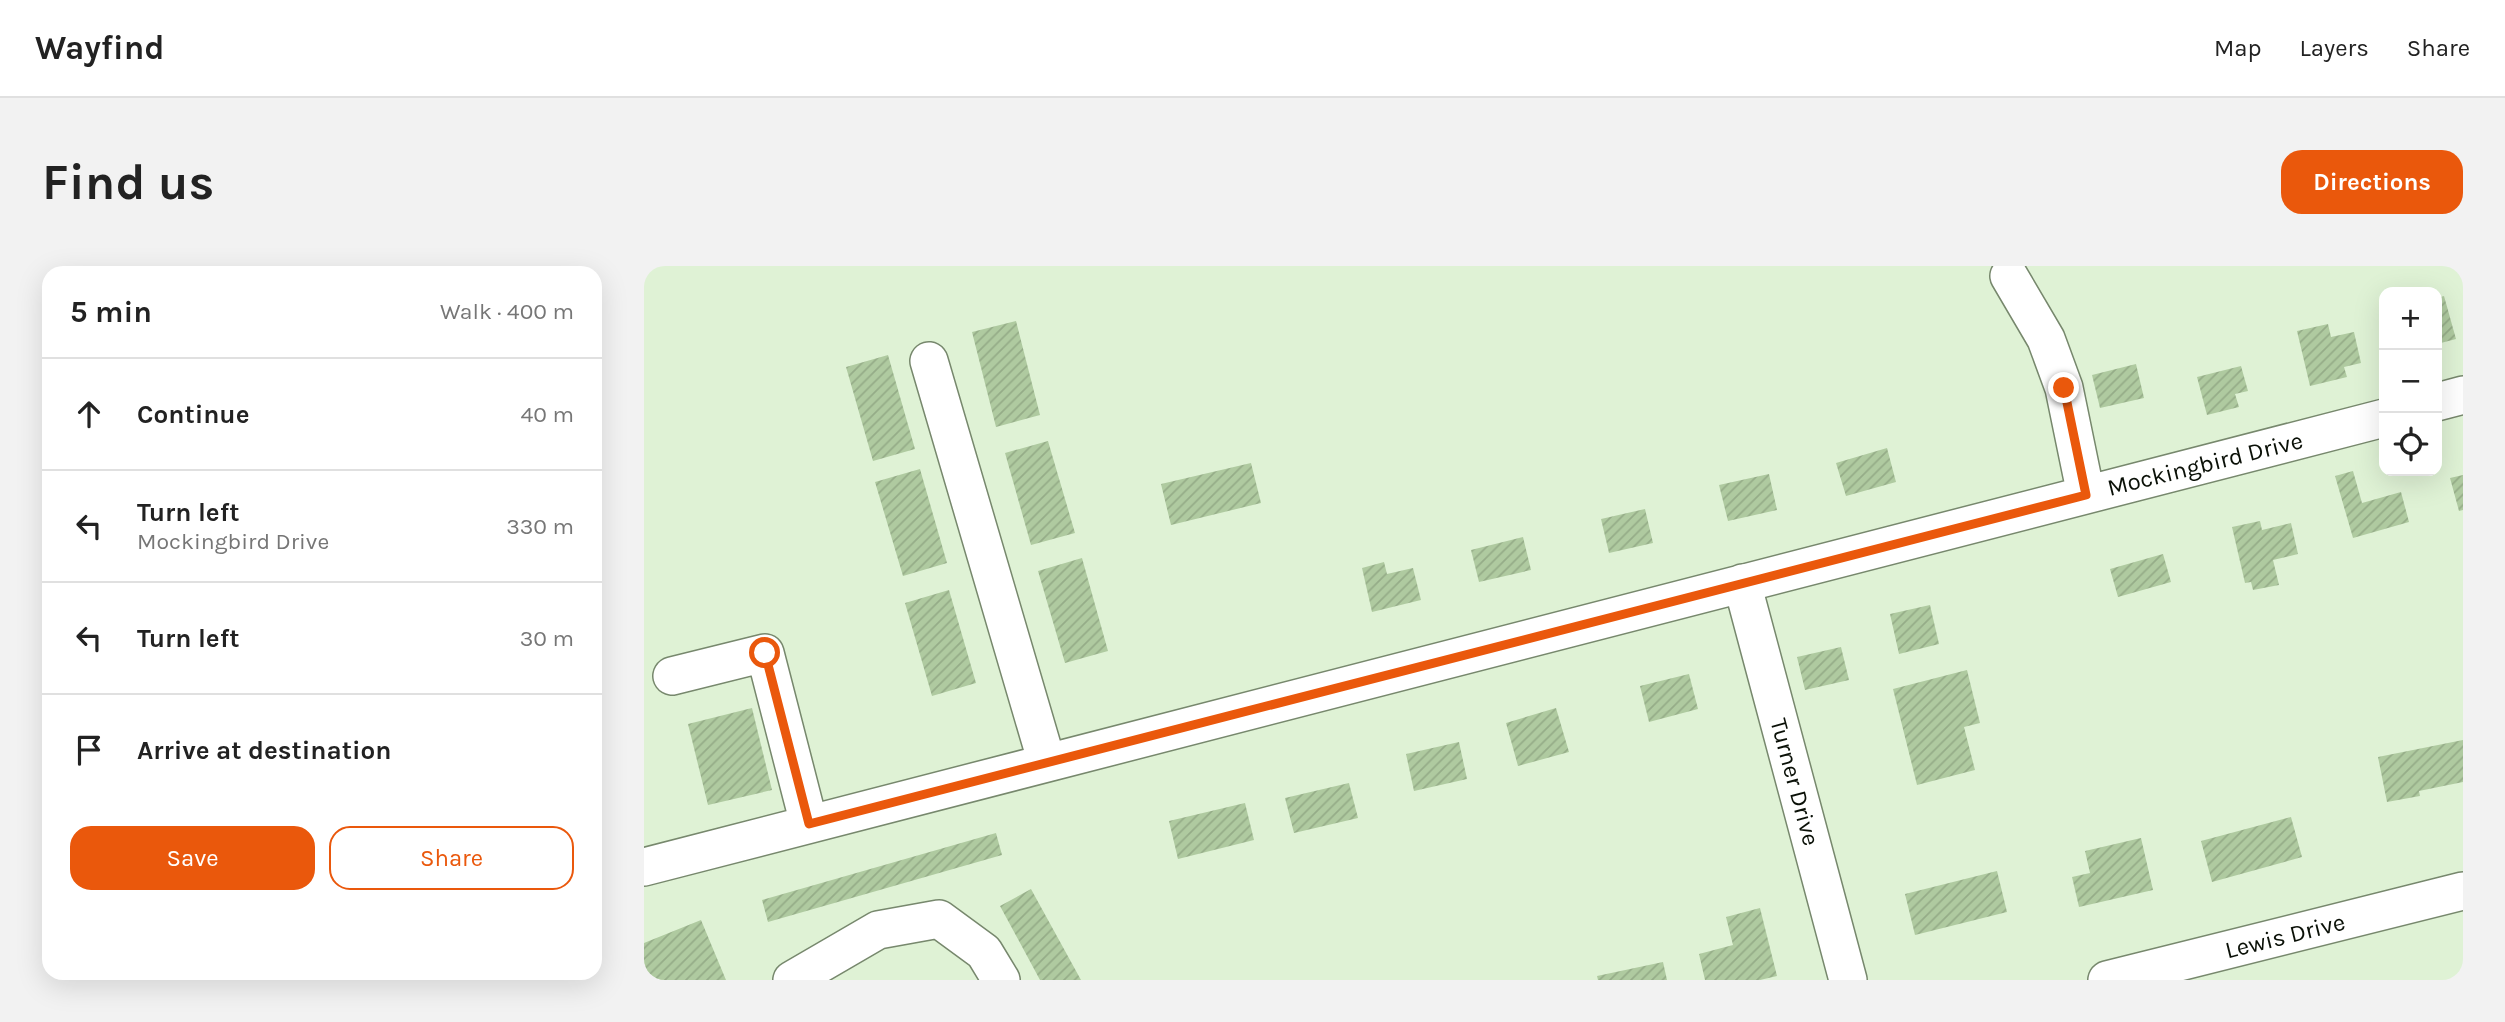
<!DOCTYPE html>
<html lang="en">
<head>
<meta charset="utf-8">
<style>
  body { margin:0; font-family:Karla,sans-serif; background:#f2f2f2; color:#222 }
  .controls { position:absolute; right:21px; top:21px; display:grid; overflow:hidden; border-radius:14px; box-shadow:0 7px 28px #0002 }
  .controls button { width:63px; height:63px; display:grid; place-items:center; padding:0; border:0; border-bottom:2px solid #e0e0e0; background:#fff; color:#222; font:35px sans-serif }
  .stop { position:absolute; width:21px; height:21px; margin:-16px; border:5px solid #ea580c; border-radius:50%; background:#fff }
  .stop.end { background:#ea580c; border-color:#fff; box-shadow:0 2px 7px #0008 }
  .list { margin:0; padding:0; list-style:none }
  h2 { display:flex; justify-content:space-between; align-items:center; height:91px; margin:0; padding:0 28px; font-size:30px }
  h2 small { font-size:23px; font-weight:400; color:#767676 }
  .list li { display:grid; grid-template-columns:46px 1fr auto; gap:21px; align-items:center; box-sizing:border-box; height:112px; padding:0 28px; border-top:2px solid #e0e0e0 }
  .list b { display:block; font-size:26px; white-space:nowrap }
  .list p { margin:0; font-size:23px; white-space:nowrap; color:#767676 }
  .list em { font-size:23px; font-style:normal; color:#767676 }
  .actions { display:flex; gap:14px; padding:21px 28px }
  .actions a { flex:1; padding:16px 0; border:2px solid #ea580c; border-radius:21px; text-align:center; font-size:24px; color:#ea580c }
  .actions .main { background:#ea580c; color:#fff }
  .icon { flex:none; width:38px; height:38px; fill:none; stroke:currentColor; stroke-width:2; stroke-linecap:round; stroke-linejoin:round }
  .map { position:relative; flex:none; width:1819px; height:714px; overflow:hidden; border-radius:21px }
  header { display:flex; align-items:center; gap:42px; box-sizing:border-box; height:98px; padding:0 35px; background:#fff; border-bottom:2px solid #e0e0e0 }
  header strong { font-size:33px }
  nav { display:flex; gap:38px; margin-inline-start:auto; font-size:24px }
  .intro { display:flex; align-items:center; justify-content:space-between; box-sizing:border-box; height:168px; padding:0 42px }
  h1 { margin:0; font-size:49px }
  .button { padding:18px 32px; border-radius:21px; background:#ea580c; color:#fff; font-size:24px; font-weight:700 }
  main { display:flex; gap:42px; padding:0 42px }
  aside { flex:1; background:#fff; border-radius:21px; box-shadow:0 7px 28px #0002 }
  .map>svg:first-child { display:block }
  .building { fill:url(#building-hatch) }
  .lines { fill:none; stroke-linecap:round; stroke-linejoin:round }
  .minor-casing { stroke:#77886d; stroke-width:40 }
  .minor { stroke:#fff; stroke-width:37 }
  .route { stroke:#ea580c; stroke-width:9 }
  .labels { text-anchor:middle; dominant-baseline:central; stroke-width:5; stroke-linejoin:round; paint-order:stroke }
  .street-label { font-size:24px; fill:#0a1007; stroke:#fff }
</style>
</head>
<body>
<header>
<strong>Wayfind</strong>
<nav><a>Map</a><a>Layers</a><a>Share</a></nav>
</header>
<div class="intro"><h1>Find us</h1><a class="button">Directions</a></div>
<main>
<aside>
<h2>5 min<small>Walk · 400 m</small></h2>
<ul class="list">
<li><svg class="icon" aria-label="ahead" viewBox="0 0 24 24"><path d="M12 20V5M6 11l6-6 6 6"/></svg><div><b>Continue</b></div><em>40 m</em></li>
<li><svg class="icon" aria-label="left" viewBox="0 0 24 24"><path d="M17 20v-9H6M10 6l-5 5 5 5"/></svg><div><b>Turn left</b><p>Mockingbird Drive</p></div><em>330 m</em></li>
<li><svg class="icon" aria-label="left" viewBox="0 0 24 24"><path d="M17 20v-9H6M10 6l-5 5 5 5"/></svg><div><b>Turn left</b></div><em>30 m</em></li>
<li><svg class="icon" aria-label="arrive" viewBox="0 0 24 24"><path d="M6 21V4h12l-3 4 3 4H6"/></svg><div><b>Arrive at destination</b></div></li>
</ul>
<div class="actions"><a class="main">Save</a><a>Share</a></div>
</aside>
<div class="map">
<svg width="1819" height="714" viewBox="0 0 1819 714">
  <defs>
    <pattern id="building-hatch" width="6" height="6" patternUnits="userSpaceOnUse" patternTransform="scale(1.75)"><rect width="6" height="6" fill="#afcaa0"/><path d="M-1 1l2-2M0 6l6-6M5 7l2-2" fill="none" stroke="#95ac88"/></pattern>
  </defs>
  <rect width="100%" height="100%" fill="#dff2d5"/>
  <!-- building -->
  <path class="building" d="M1800,30L1812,73L1793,78V32Z
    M372,55L396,149L352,161L328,66Z
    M1684,58L1687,71L1710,66L1717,97L1700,101L1703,111L1666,120L1653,65Z
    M244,89L271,183L229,195L202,101Z
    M1492,98L1500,132L1456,142L1448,109Z
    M1597,100L1604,125L1591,128L1595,141L1563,149L1553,111Z
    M404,175L431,267L387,279L361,187Z
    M1243,182L1252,216L1202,230L1192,197Z
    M607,197L617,237L527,259L517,218Z
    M276,203L303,297L259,310L231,216Z
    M1709,205L1718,237L1757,226L1765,256L1709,272L1691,210Z
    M1125,208L1133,244L1084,255L1075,219Z
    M1819,209V244L1815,245L1806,212Z
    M1001,243L1009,277L965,287L957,253Z
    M1616,255L1618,264L1647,257L1654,288L1629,294L1635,319L1609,324L1607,316L1601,317L1588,261Z
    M879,271L887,304L835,316L827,284Z
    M1519,288L1527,316L1474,331L1466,303Z
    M438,292L464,385L421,397L394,305Z
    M740,296L743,308L769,302L777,334L728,346L718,302Z
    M305,324L332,417L288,430L261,337Z
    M1286,339L1295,378L1255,388L1246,348Z
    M1197,381L1205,414L1161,424L1153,391Z
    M1323,404L1336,457L1320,461L1331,504L1273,519L1249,423Z
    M1045,408L1054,443L1005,456L996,420Z
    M108,442L128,524L64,539L44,458Z
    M912,442L925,486L874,500L862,457Z
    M1819,474V516L1775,525L1776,530L1743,536L1734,491Z
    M815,476L823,513L770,525L762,488Z
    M705,517L714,552L650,567L641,532Z
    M601,537L610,574L534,593L525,555Z
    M1647,551L1658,591L1568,616L1557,575Z
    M352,567L358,589L124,656L118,634Z
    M1497,572L1509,624L1435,641L1428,611L1446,607L1441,585Z
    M1353,605L1363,646L1271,669L1261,628Z
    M387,623L437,714H396L356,640Z
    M1116,642L1133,710L1116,714H1061L1055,688L1089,679L1082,651Z
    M57,654L82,714H0V677Z
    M1019,696L1023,714H954L953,710Z"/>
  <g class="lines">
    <!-- minor casing -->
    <g class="minor-casing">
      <path id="minor" d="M1365,10L1402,73L1420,122L1442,229
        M285,95L403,497
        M1793,136L1819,129
        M1098,317L1204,714
        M28,410L121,387L165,558
        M0,601L1740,152
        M148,714L234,664L295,653L340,686L357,714
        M1463,714L1819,625"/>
    </g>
    <!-- minor -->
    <use href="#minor" class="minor"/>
  </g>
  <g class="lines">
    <!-- route -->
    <path class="route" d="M121,387L165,558L1442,229L1420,122"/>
  </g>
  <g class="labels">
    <!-- street labels -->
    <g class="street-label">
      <text transform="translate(1561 198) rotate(-14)">Mockingbird Drive</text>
      <text transform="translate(1151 516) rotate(75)">Turner Drive</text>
      <text transform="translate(1641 670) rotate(-14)">Lewis Drive</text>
    </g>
  </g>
</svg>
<div class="controls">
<button>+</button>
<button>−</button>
<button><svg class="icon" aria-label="locate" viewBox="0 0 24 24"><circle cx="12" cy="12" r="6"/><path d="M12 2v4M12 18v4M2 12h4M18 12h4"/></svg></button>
</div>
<div class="stop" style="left:121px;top:387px"></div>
<div class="stop end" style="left:1420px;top:122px"></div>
</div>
</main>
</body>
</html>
